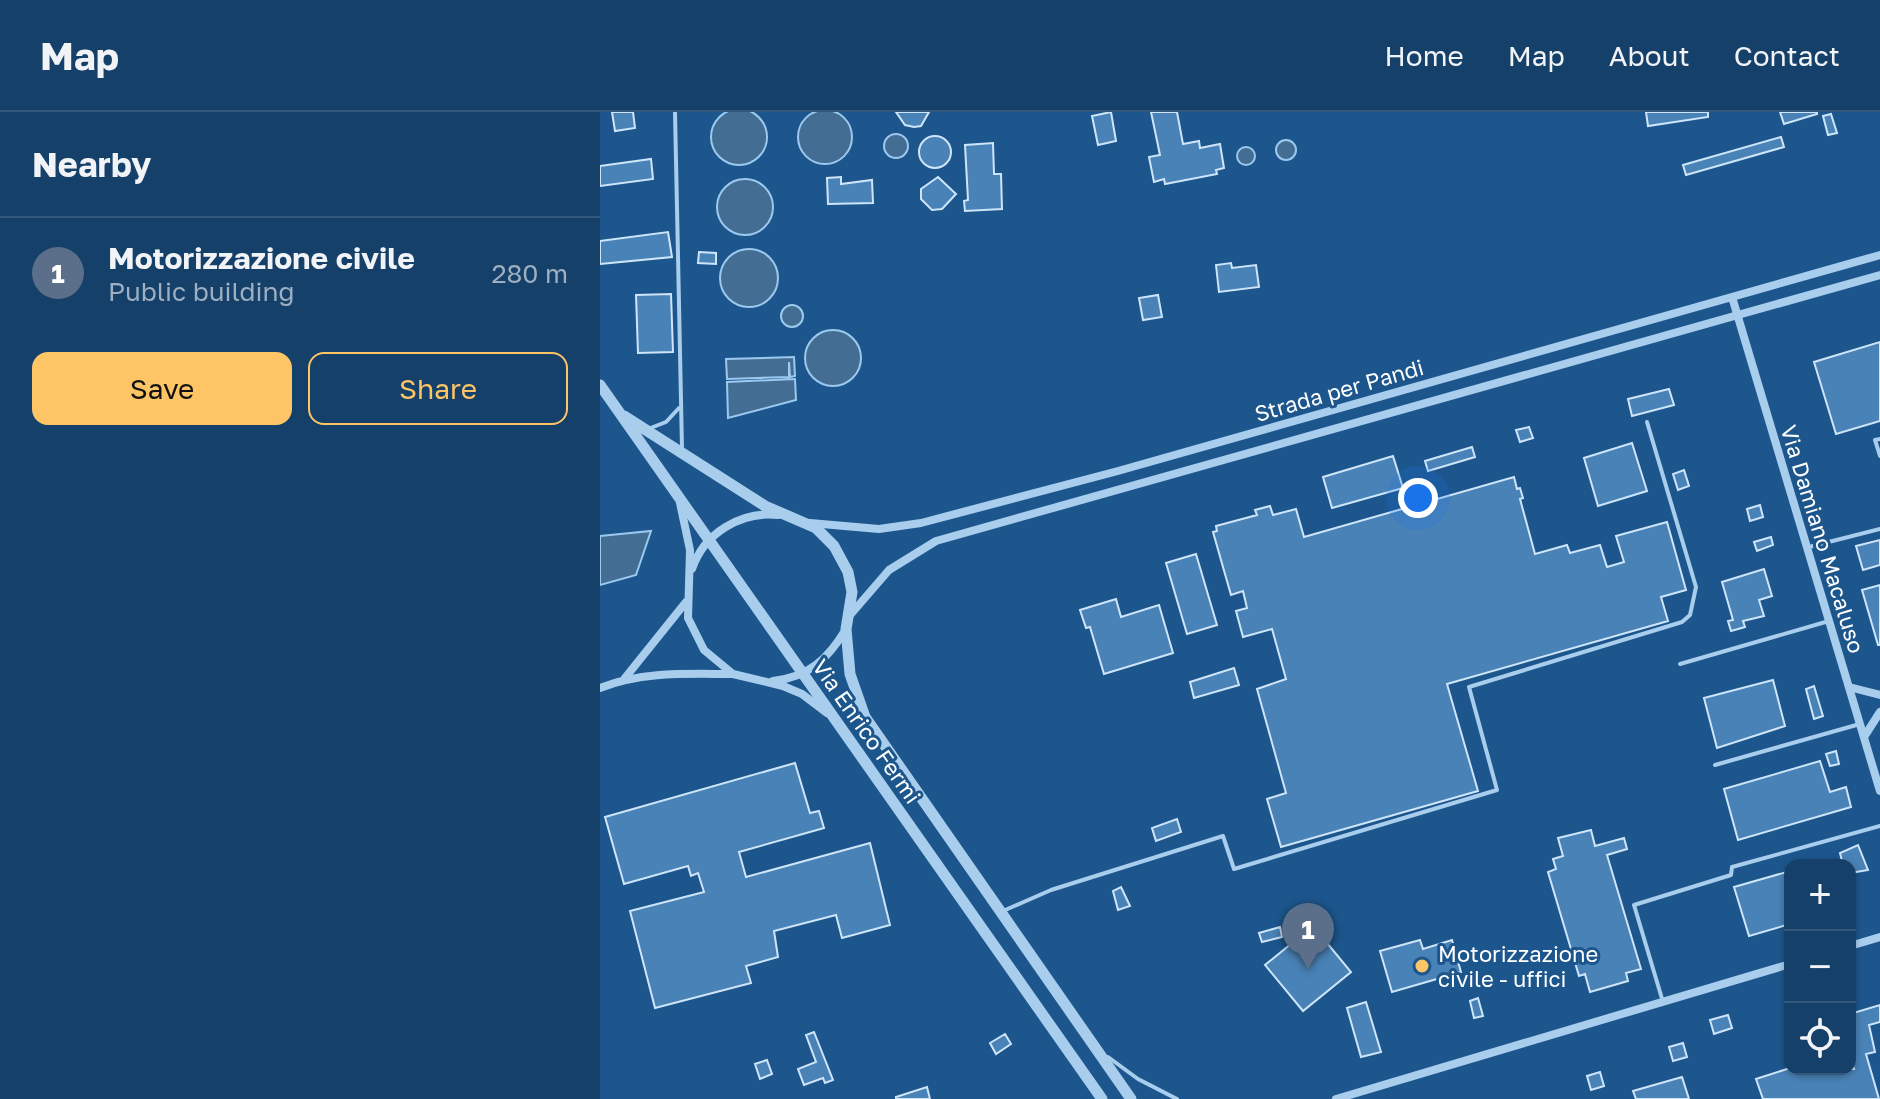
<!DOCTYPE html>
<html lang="en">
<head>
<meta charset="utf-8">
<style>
  body { margin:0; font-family:"Golos Text",sans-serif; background:#224b71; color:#f1f3f6 }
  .controls { position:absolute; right:24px; bottom:24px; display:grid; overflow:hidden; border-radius:16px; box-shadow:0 2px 6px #0004 }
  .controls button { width:72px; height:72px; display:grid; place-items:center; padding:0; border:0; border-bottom:2px solid #34597d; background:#154069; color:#f1f3f6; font:40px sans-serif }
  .you { position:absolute; left:818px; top:386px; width:28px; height:28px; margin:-20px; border:6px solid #fff; border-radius:50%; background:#1a73e8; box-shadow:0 0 0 12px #1a73e833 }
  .badge { display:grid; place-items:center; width:52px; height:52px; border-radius:50%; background:#fdc566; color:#fff; font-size:26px; font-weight:700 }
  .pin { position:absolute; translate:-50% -66px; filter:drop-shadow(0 2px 4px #0008) }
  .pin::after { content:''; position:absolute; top:42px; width:28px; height:24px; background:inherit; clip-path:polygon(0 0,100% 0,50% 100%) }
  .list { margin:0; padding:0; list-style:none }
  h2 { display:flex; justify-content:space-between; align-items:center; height:104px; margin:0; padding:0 32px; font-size:34px }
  h2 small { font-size:26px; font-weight:400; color:#9dafc0 }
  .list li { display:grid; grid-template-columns:52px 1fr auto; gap:24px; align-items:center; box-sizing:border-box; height:112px; padding:0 32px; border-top:2px solid #34597d }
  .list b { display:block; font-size:30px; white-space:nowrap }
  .list p { margin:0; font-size:26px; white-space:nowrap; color:#9dafc0 }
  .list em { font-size:26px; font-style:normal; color:#9dafc0 }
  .actions { display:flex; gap:16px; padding:24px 32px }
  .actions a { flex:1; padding:18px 0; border:2px solid #fdc566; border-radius:16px; text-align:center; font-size:28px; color:#fdc566 }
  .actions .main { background:#fdc566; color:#111 }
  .icon { flex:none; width:44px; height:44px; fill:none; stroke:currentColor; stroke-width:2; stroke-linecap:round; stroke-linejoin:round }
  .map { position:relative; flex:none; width:1280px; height:987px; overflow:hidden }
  header { display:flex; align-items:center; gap:48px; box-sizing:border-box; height:112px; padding:0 40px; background:#154069; border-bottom:2px solid #34597d }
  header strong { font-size:38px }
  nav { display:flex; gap:44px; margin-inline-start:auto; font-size:28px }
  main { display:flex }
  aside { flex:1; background:#154069 }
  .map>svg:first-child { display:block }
  .water { fill:#436d93; stroke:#9cc9ef; stroke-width:2 }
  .building { fill:#4982b6; stroke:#cee5f9; stroke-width:2 }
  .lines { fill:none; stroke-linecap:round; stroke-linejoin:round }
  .service { stroke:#a8cded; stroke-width:4 }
  .minor { stroke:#a8cded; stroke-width:8 }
  .tertiary { stroke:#a8cded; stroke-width:11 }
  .poi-dot { fill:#fdc566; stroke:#1c568c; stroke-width:3 }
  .labels { text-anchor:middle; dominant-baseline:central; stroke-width:6; stroke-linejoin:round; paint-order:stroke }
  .street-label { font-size:22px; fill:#fff; stroke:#1c568c }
  .poi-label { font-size:22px; fill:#fff; stroke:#1c568c; text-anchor:start }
</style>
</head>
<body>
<header>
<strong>Map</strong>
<nav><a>Home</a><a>Map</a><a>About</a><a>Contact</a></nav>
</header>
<main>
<aside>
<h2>Nearby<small></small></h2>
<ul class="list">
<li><span class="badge" style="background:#5c6f8a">1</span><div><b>Motorizzazione civile</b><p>Public building</p></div><em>280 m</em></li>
</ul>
<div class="actions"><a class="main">Save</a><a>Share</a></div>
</aside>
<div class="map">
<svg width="1280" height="987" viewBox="0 0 1280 987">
  <rect width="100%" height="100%" fill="#1c568c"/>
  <!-- water -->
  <path class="water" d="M111 25a28 28 0 1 1 56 0a28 28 0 1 1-56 0Z
    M198 25a27 27 0 1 1 54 0a27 27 0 1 1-54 0Z
    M284 34a12 12 0 1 1 24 0a12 12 0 1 1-24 0Z
    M676 38a10 10 0 1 1 20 0a10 10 0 1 1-20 0Z
    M637 44a9 9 0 1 1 18 0a9 9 0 1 1-18 0Z
    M117 95a28 28 0 1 1 56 0a28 28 0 1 1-56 0Z
    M120 166a29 29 0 1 1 58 0a29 29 0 1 1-58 0Z
    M181 204a11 11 0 1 1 22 0a11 11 0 1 1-22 0Z
    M205 246a28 28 0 1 1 56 0a28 28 0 1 1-56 0Z
    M194,245L195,264L190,265L189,250V265L127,267L126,247Z
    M195,267L196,288L128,306L127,270Z
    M51,419L36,463L0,473V424Z"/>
  <!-- building -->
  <path class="building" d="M12,0H33L35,16L15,19Z
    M296,0H329L321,14L314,15L305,13Z
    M511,0L516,29L498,33L492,4Z
    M551,0H577L583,32L599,29L600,36L620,32L624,56L616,58L617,62L565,72L564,67L554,70L549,45L560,43Z
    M1046,0H1108V5L1048,14Z
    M1180,0H1217V2L1184,12Z
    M1231,2L1237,21L1228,23L1223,4Z
    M319 40a16 16 0 1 1 32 0a16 16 0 1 1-32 0Z
    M1181,25L1184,35L1086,63L1083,53Z
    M393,31L394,62H401L402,97L365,99L364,89L368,88L365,33Z
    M51,47L53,67L0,74V54Z
    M241,65V72L272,68L273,91L228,92L227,66Z
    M338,65L356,82L342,97L332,98L321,87V77Z
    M68,120L72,145L0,152V129Z
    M99,140L116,141V152L98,151Z
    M631,151L632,156L656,153L659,175L619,180L616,153Z
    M71,182L73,240L38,241L36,183Z
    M558,183L562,205L543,208L539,186Z
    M1280,230V309L1236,322L1214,250Z
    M1069,277L1074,293L1032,304L1028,287Z
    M929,315L933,326L920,330L916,318Z
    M1032,331L1047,379L998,394L984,346Z
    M872,335L875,345L828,359L825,349Z
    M793,344L803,376L732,396L723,365Z
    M1084,358L1089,374L1078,378L1073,362Z
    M914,365L917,377L920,376L923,386L920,387L935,442L967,433L970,441L1000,433L1007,455L1024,450L1016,424L1067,410L1086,478L1061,485L1068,509L847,572L878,679L681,735L667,687L686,681L657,577L686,567L672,517L643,525L636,499L647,496L643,479L631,483L613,420L617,419L616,414L657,403L655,398L670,394L673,403L696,397L704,425Z
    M1160,393L1163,405L1150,409L1147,397Z
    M1171,425L1173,433L1157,439L1154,430Z
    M1280,428V453L1263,458L1256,434Z
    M596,442L617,513L587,522L566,451Z
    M1164,457L1172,484L1159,488L1164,504L1143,509L1145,515L1131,519L1128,509L1133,508L1122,470Z
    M1280,473V533H1278L1262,478Z
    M516,487L521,505L559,493L573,541L504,562L490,515L486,516L480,498Z
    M634,556L639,573L594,586L590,570Z
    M1173,568L1185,614L1117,636L1104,586Z
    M1214,574L1223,604L1214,607L1206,577Z
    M1236,639L1239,652L1230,654L1226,642Z
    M1220,649L1230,680L1246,675L1251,695L1138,728L1124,677Z
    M195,651L210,701L219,699L224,716L139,740L146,765L270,731L290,813L242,826L236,803L174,819L178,845L146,854L151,871L55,896L30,799L104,780L98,761L91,764L88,754L24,772L5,705Z
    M577,707L581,720L556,729L552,716Z
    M991,718L995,734L1024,726L1027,737L1007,743L1041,857L1026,861L1028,869L990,880L985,862L979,864L948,760L956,757L953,747L963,744L958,726Z
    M1258,733L1268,758L1250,761V753L1242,749L1240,741Z
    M1190,759V812L1149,824L1134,775Z
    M521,775L530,794L518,798L513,779Z
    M713,814L751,860L703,899L665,853Z
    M680,815L682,825L662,830L659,821Z
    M820,828L823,837L852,828L861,860L792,880L780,839Z
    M878,886L883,904L874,906L870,889Z
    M766,890L781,940L761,945L747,896Z
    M1280,893V910L1269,913L1275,940L1266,942L1279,987H1163L1156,967L1187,957H1254L1250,944V902Z
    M1128,903L1132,916L1114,922L1110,908Z
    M214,920L233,968L225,971L223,966L204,973L198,957L216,950L206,923Z
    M405,922L411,932L396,942L390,931Z
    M1083,931L1087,945L1073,949L1069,935Z
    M167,948L172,962L160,967L155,952Z
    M1000,960L1004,974L991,978L987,964Z
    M1082,965L1089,987H1036L1033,979Z
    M327,975L330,987H296V985Z"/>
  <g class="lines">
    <!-- service -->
    <path class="service" d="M75,0L82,336
      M48,317L66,310L79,296
      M1280,327L1275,328L1280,344
      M1209,435L1280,417
      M1080,552L1229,509
      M1115,653L1260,612
      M403,799L451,778L623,724L634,757L897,678L869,575L1082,510L1090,503L1096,475L1047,310
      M1063,890L1034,793L1131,763L1132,755L1280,714
      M508,945L538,967L577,987"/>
    <!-- minor -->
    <path class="minor" d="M1132,185L1280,679
      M80,391L90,438L88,506L104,538L133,562L183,574L202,582L227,601
      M210,411L279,417L321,411L518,359L1280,143
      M92,457C104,421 141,399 178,403
      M251,502L289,458L336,429L1280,163
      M25,566L86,490
      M173,569C209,565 228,547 246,517
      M1249,575L1280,583
      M0,576C43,559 88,562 133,562
      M1264,625L1280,600
      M1250,834L1280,825
      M736,987L1190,852"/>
    <!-- tertiary -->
    <path class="tertiary" d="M0,273L502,987
      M24,304L165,394L216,416L234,434L248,460L252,480L246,517L250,562L265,605L531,987"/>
  </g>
  <!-- markers -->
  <circle class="poi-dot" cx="822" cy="854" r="8"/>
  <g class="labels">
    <!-- street labels -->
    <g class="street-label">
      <text transform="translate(739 278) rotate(-16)">Strada per Pandi</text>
      <text transform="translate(1223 427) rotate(73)">Via Damiano Macaluso</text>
      <text transform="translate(267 619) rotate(55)">Via Enrico Fermi</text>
    </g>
    <!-- poi labels -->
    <g class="poi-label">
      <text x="838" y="841">Motorizzazione<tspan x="838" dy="25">civile - uffici</tspan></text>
    </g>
  </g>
</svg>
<div class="controls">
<button>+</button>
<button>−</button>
<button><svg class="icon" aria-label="locate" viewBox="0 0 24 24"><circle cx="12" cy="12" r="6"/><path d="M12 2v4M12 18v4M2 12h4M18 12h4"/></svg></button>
</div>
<div class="you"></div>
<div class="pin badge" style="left:708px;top:857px;background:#5c6f8a">1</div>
</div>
</main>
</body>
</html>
